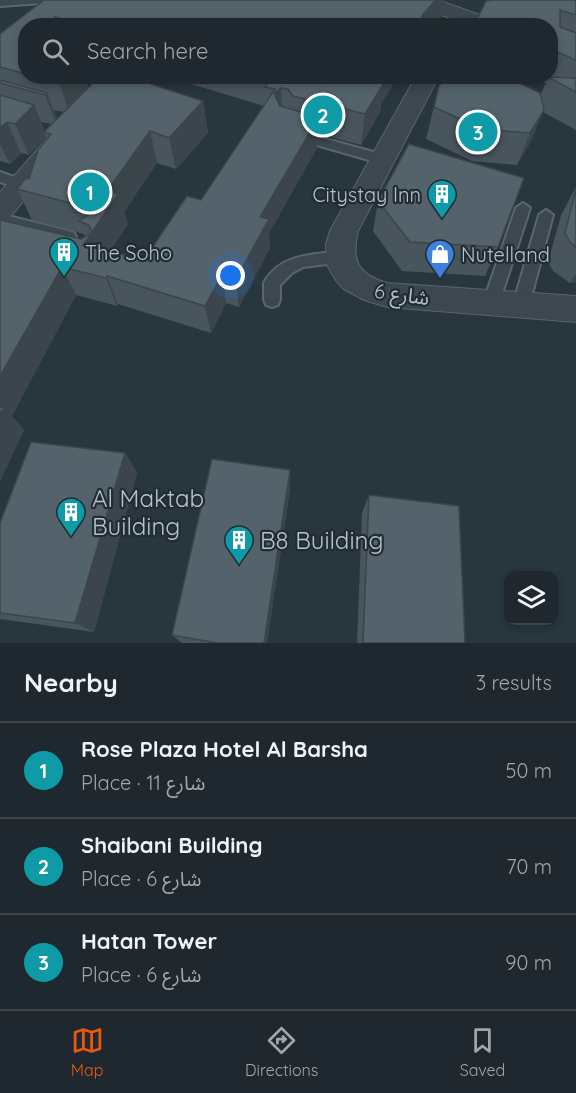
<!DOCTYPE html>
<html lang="en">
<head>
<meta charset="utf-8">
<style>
  body { margin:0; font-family:Quicksand,"Noto Sans Arabic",sans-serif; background:#2b343a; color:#f1f3f6 }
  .controls { position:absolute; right:18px; bottom:18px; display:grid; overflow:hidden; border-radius:12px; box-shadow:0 3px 9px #0003 }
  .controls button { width:54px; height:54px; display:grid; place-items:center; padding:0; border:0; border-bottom:2px solid #3c444a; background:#1e282e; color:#f1f3f6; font:30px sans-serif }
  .you { position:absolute; left:231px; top:276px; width:21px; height:21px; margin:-15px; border:4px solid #fff; border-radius:50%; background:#1a73e8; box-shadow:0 0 0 9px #1a73e833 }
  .badge { display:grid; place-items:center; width:39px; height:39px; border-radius:50%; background:#ea580c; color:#fff; font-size:20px; font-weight:700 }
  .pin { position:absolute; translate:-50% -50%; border:3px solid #fff; box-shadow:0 2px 6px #0006 }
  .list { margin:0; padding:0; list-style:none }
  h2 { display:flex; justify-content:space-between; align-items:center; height:78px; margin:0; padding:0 24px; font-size:26px }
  h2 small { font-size:20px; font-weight:400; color:#a1a6aa }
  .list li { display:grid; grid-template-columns:39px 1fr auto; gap:18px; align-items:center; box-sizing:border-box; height:96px; padding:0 24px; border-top:2px solid #3c444a }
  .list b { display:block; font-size:22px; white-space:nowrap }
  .list p { margin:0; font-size:20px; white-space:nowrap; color:#a1a6aa }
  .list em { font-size:20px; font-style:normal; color:#a1a6aa }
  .icon { flex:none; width:33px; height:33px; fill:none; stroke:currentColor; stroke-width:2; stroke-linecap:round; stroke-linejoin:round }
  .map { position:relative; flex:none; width:576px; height:643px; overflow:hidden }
  .search { position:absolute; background:#1e282e; box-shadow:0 3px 9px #0003; left:18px; right:18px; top:18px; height:66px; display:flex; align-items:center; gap:15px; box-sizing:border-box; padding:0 21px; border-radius:24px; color:#a1a6aa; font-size:22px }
  .sheet { height:366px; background:#1e282e }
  nav { display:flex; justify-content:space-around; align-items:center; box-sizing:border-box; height:84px; border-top:2px solid #3c444a; background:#1e282e; font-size:16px; color:#a1a6aa }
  nav a { display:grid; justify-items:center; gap:3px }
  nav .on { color:#ea580c }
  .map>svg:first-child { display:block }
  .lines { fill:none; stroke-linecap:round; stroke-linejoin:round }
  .lane-casing { stroke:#5a656c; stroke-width:4 }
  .street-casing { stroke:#5a656c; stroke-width:2 }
  .lane { fill:#3c474e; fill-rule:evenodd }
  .street { fill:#3c474e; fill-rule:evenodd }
  .wall { fill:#48555c; fill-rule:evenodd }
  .shaded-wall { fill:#3b454b }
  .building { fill:#54636b; stroke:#3b454b; stroke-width:1.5 }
  .labels { text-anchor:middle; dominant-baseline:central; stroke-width:4.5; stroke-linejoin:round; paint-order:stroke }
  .poi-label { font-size:20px; fill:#b8c2c9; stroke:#212c33; text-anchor:start }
  .street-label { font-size:20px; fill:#b8c2c9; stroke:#212c33 }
  .near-poi-label { font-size:24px; fill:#b8c2c9; stroke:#212c33; text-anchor:start }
</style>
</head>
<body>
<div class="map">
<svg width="576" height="643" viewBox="0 0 576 643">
  <rect width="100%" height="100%" fill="#28363e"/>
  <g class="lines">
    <!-- lane casing -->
    <g class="lane-casing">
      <path id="lane" d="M0,0H48L43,3L0,6Z
        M297,131L388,156L390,159L383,164L292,138L290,135L292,132Z
        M0,172L26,181L28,184L21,189L0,182Z
        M523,203L530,208L499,303L497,308L491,310L485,308L483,303L516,208Z
        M546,210L553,215L529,305L527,310L521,312L515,310L513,305L539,215Z
        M0,214L69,231L74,233L76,237L74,241L69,243L0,224Z
        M339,252L344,254L347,258L344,262L303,267L292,273L280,285V300L278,305L272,307L266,305L264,300V283C279,255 311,254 339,252Z"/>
    </g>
    <!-- street casing -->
    <g class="street-casing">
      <path id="street" d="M409,0H438L499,22L502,26H471L412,4Z
        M416,76H439L358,231C351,260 357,274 387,283L576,296V322L387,307L364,300L344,289L337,282L327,265L326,244L330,231Z
        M60,132L69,134L73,140L69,146L10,217L0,220V192L51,134Z"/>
    </g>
    <!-- lane -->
    <use href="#lane" class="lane"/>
    <!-- street -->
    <use href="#street" class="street"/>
  </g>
  <!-- wall -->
  <path class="wall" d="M44,0L441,19L435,26H26V76H85L88,88L203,101L208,133L176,169L157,163L124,212L128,224L110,251L144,260L201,200L264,106L164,76H398L381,104L380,112L361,145L318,134L317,148L269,233L270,248L239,307L226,303L211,333L118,304L117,306L76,295L12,416L24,430L0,481V220L81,239L86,237L84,234L32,220L17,189L29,179L47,140L46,137L29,155L21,153L10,164L0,161V34ZM54,110L64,112L57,119ZM41,122L52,124L45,131Z
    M576,0V130L543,112L530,143L517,165L472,161L426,139L439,86L540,96L546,83L530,76H550V26H474Z
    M576,187V282L570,283L553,271L548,262L561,215Z
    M378,201L498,247L485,276L402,271L373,231Z
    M125,453L137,473L94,632L0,619V523Z
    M290,470V489L267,643H182L172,635Z
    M369,495L465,643H357L362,513Z"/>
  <!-- shaded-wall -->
  <path class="shaded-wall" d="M436,0H445L441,19L435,26H416L424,13Z
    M55,17L58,26H52Z
    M65,76H85L90,94L70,114L59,83Z
    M383,76H398L381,104L380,112L361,145L365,114Z
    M281,88L282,119L274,93Z
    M47,93L59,124L57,126L45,95Z
    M203,101L208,133L176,169L169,138Z
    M34,105L46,133L44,132L46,137L29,155L15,124Z
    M544,110L530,143L517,165L530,133Z
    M319,117L317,148L269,233L270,248L239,307L236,279L260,217Z
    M7,122L21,153L10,164L0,144V128Z
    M150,131L157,163L124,212L128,224L104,261L92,232L107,191Z
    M92,233L103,262L83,245Z
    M62,267L76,295L12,416L24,430L0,481V376Z
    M576,274V282L570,283Z
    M222,275L226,303L211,333L205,306Z
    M107,276L118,304L117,306L106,278Z
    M125,453L137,473L94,632L75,623Z
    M290,470V489L267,643H264Z"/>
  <!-- building -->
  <path class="building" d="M44,0H436L424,13L416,26H87L55,17L52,26H26V74L0,67V34Z
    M493,0H576V15L560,10V27L576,33V60L550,49V26H474L486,1Z
    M35,76H65L59,83Z
    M100,76H126L203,101L169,138L150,131L107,191L118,194L92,232L89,225L79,221L89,214L85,207L17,189L26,178L29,179L38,150L51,134L44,132Z
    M269,76H383L381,80L385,81L365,114L293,96L288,89L281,88L274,93L280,106L319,117L260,217L269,219L236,279L222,275L205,306L107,276L106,278L62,267L0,376V220L81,239L92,233L83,245L144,260L187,196L201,200L275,89L265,87L272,77Z
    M448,76H505L540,93L544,110L530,133L482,129L434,107L439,86Z
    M548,77L576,78V92Z
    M0,80L47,93L45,95L0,83Z
    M0,95L34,105L15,124L7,122L0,128Z
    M409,144L524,178L498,247L410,242L378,201Z
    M576,189V247L570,242L565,233Z
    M0,407L4,408L0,415Z
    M31,442L125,453L75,623L0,613V523Z
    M212,459L290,470L264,643H217L172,635Z
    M369,495L459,506L465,643H363Z"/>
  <!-- icons -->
  <defs>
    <g id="building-pin" transform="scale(1.5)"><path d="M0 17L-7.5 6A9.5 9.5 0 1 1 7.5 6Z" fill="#0f9aa8" stroke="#212c33"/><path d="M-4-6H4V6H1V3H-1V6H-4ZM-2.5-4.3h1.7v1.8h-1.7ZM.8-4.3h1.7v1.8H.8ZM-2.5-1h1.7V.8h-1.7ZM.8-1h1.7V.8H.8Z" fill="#fff"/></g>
    <g id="shop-pin" transform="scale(1.5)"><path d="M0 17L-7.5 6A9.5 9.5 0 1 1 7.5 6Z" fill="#3f7fe0" stroke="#212c33"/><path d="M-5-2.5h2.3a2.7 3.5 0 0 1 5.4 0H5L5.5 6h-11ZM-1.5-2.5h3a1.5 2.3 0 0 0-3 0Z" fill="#fff"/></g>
  </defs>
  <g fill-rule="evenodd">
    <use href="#building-pin" x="442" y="194"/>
    <use href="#building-pin" x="64" y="252"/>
    <use href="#shop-pin" x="440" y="254"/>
    <use href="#building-pin" x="71" y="512"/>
    <use href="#building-pin" x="239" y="540"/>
  </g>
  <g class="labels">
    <!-- poi labels -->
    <g class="poi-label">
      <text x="421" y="194" text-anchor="end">Citystay Inn</text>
      <text x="85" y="252">The Soho</text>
      <text x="461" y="254">Nutelland</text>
    </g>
    <!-- street labels -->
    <g class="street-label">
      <text transform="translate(402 294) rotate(8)">شارع 6</text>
    </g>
    <!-- near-poi labels -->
    <g class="near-poi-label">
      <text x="92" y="498">Al Maktab<tspan x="92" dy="28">Building</tspan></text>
      <text x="260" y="540">B8 Building</text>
    </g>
  </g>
</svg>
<div class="controls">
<button><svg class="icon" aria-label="layers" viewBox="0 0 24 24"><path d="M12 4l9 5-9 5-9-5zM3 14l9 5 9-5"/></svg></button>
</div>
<div class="you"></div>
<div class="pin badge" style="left:90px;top:192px;background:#0f9aa8">1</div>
<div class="pin badge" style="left:323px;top:115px;background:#0f9aa8">2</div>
<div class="pin badge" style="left:478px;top:132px;background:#0f9aa8">3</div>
<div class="search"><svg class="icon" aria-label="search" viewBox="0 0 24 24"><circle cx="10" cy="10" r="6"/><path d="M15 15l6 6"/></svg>Search here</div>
</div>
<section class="sheet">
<h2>Nearby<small>3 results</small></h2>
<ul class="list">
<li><span class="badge" style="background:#0f9aa8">1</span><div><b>Rose Plaza Hotel Al Barsha</b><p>Place · شارع 11</p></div><em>50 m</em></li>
<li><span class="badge" style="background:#0f9aa8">2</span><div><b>Shaibani Building</b><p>Place · شارع 6</p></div><em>70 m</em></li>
<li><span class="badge" style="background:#0f9aa8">3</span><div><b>Hatan Tower</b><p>Place · شارع 6</p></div><em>90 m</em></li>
</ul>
</section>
<nav>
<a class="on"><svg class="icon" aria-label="map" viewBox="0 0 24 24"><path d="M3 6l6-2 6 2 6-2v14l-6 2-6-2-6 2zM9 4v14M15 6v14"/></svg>Map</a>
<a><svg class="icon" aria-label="directions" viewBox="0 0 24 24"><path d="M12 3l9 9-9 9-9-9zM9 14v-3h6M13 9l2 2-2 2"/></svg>Directions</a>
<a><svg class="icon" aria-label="saved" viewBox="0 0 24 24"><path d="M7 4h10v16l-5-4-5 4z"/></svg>Saved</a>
</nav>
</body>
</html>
